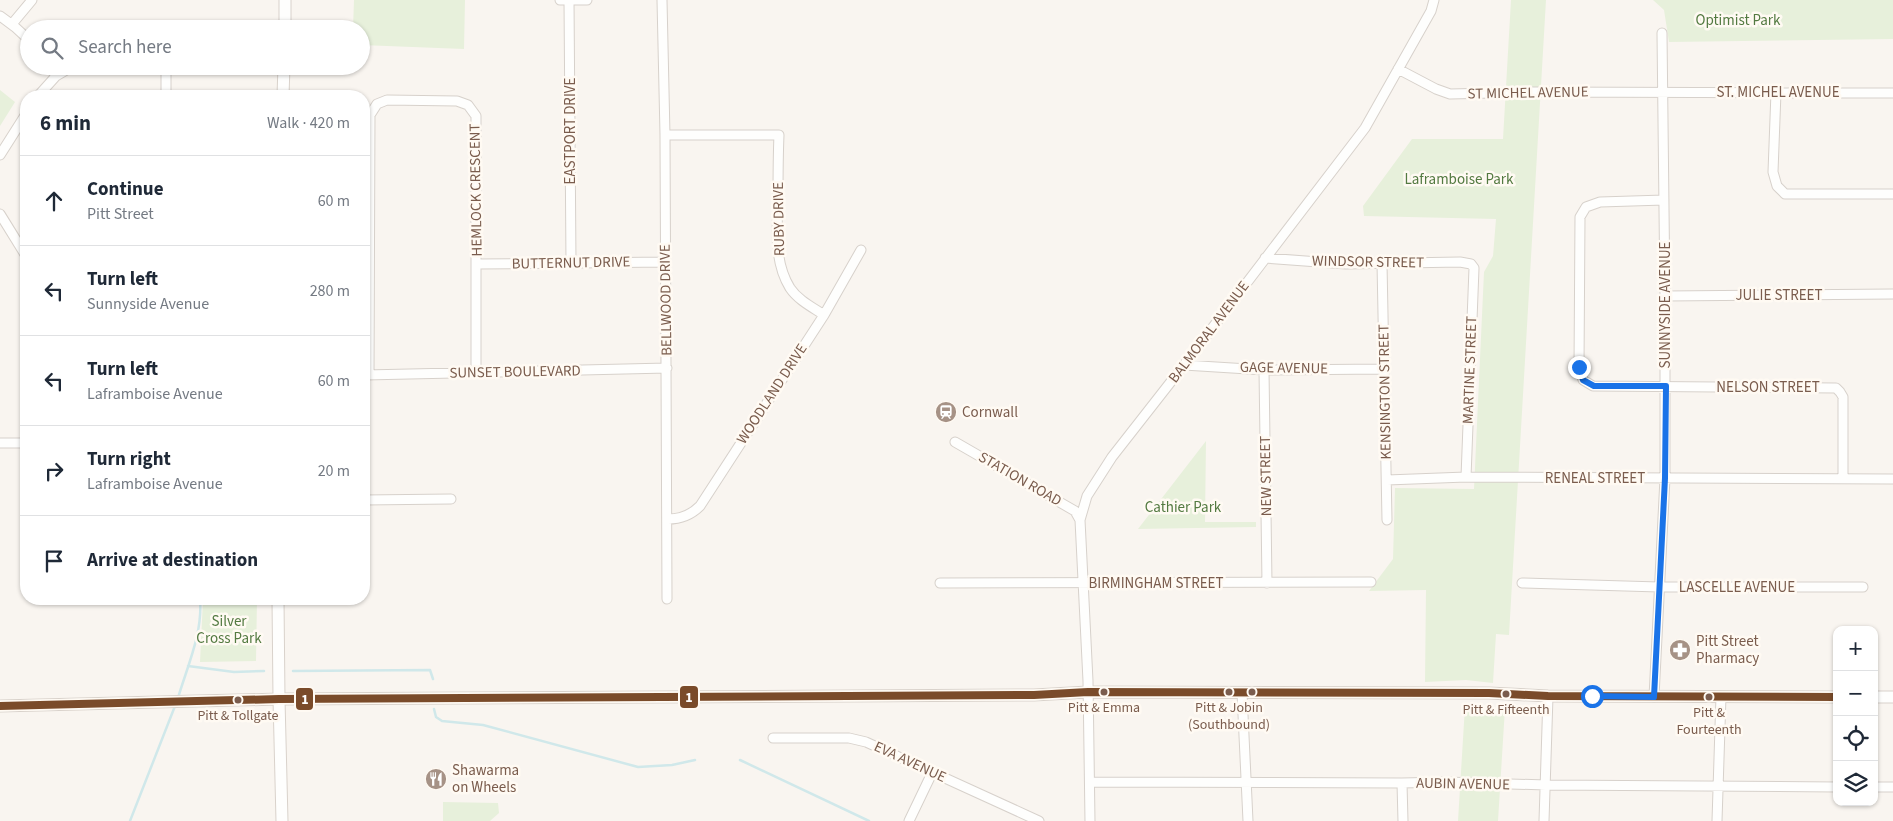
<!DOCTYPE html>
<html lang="en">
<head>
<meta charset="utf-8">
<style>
  body { margin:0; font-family:"Source Sans 3",sans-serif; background:#f6f6f7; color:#1f2937 }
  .controls { position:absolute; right:15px; bottom:15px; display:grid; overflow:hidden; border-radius:10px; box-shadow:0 1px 4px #0004 }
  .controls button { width:45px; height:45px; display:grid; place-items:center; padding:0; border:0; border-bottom:1px solid #e0e1e3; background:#fff; color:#1f2937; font:25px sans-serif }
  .stop { position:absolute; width:15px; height:15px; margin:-11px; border:4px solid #1a73e8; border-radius:50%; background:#fff }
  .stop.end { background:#1a73e8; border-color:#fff; box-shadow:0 1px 5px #0008 }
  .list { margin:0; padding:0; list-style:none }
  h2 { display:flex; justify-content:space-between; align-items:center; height:65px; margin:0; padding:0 20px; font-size:21px }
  h2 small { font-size:16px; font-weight:400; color:#747a83 }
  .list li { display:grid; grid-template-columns:32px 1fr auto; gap:15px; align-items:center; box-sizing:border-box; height:90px; padding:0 20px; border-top:1px solid #e0e1e3 }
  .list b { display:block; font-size:19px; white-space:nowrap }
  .list p { margin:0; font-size:16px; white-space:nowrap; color:#747a83 }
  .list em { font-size:16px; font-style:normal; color:#747a83 }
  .icon { flex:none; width:28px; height:28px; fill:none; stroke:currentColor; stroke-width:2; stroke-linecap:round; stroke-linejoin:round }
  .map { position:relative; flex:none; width:1893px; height:821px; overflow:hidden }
  .search { position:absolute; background:#fff; box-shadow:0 1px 4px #0004; left:20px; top:20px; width:350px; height:55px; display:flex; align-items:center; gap:12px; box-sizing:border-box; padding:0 18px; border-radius:28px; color:#747a83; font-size:19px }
  .panel { position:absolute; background:#fff; box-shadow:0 1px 4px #0004; left:20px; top:90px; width:350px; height:515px; border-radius:20px }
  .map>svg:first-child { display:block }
  .green { fill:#e7f0db }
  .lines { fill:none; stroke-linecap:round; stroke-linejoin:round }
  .stream { stroke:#d0e8ea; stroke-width:2.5 }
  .street-casing { stroke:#d7d1cb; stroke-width:11 }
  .secondary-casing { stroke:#d9d2cb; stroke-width:13 }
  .street { stroke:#fefefd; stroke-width:9 }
  .secondary { stroke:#fefefd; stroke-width:11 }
  .bus-1-casing { stroke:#fffaf3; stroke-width:11 }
  .bus-1 { stroke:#7a4b2a; stroke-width:8 }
  .route { stroke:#1a73e8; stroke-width:6 }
  .bus-dot { fill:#7a5c4d; stroke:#fffaf3; stroke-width:2 }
  .labels { text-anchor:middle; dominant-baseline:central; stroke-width:5; stroke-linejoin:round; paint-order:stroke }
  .bus-label { font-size:14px; fill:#7a5c4d; stroke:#fffaf3 }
  .park-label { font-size:15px; fill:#537a41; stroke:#fffaf3 }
  .street-label { font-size:15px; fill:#7a5c4d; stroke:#fffaf3 }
  .poi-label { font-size:15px; fill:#7a5c4d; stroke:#fffaf3; text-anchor:start }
  .line-badge { stroke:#fffaf3; stroke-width:2 }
  .badge-label { font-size:14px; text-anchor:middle; font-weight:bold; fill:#fff }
</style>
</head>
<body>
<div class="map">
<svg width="1893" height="821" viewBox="0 0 1893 821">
  <rect width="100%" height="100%" fill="#f9f5f0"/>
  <!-- green -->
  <path class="green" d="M354,0H465L464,49L361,45V29H353Z
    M1511,0H1546L1509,635L1496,634L1493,683L1466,680L1425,682L1426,590L1369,591L1393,559L1395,488L1474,489L1484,272L1493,256L1496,219L1364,216L1363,206L1412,139H1503Z
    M1653,0H1893V39L1669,42L1664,10Z
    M0,90L15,102L0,126Z
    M1206,441L1205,522H1256V527L1138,529Z
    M203,599H257L256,661L200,662Z
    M1465,706L1505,708L1498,821H1458Z
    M443,802L498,803L499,813L490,821H443Z"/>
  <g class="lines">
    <!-- stream -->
    <path class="stream" d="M188,666L234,672L264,671
      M293,671L430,670L433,679
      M178,698C187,667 203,633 200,599
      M434,709L436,717L442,721L483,725L638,767L672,765L695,760
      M740,760L869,821
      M130,821L175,706"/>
    <!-- street casing -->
    <g class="street-casing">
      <path id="street" d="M560,0H587
        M569,0L571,263
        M662,0L665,135L667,599
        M0,16L15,27L29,40
        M12,24L32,0
        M49,66L56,76
        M1398,69L1436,89L1450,94L1534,92L1893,93
        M1776,92L1773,172L1777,186L1785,194H1893
        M38,96L56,76L73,66
        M166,96V66
        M665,135H779C778,157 778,179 778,201C777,231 774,262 790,288C798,300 812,307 824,315
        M0,155L26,114
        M1664,200L1600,202L1586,207L1580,217L1579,367L1583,380L1593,386L1836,388L1840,392L1843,397V479
        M0,214L26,256
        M1265,258L1346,264L1460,262L1471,264L1474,268L1466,477
        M1382,263L1387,520
        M477,264L666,262
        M1665,296L1893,294
        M1184,365L1264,370L1384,369
        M1264,370L1267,583
        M365,375L667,368
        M369,375L370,115L377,104L387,100L457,101L468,105L476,116V373
        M955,442L1075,511L1080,520
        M0,443H26
        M1387,480L1466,477L1893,479
        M364,500L451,499
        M668,519C681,519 691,515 700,506L824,315L861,250
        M940,583L1371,582
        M1522,583L1659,587H1863
        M1242,693L1248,821
        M1654,697L1665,478V296L1662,33
        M773,738H849L866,742L1039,821
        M1090,782L1402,783L1446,782L1546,785L1837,787
        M1402,783L1403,821
        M1874,787H1893
        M909,821L932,773
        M1090,821L1088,681L1080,520L1087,496L1112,457L1184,365L1365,128L1431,11L1434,0
        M1544,821L1548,696
        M1717,821L1721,696"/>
    </g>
    <!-- secondary casing -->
    <g class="secondary-casing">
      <path id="secondary" d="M285,29V0
        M283,96L284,66
        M278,599L279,699L282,821
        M1874,697H1893
        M0,706L279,699L1034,695L1088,692L1489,693L1548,696L1837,697"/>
    </g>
    <!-- street -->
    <use href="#street" class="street"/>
    <!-- secondary -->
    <use href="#secondary" class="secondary"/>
    <!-- bus-1 casing -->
    <g class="bus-1-casing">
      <path id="bus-1" d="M0,706L279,699L1034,695L1088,692L1489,693L1548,696L1837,697"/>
    </g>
    <!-- bus-1 -->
    <use href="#bus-1" class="bus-1"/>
  </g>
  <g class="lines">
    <!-- route -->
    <path class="route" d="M1579,367L1583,380L1594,386H1666L1665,478L1654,697L1592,696"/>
  </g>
  <!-- icons -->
  <defs>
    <g id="station-disc" transform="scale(1.125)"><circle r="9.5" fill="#a69286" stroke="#fffaf3"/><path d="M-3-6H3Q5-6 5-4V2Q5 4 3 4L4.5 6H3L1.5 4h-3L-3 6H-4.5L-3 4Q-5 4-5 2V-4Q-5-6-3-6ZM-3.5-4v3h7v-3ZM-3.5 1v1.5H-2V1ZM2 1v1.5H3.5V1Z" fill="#fff"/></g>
    <g id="pharmacy-disc" transform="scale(1.125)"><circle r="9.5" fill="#a69286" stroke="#fffaf3"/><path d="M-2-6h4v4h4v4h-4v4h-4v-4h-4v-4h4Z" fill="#fff"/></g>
    <g id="restaurant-disc" transform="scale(1.125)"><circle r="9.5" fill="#a69286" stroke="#fffaf3"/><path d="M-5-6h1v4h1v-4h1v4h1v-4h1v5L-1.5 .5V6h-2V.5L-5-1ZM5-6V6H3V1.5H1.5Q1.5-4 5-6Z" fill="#fff"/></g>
  </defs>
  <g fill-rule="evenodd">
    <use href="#station-disc" x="946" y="412"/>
    <use href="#pharmacy-disc" x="1680" y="650"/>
    <use href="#restaurant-disc" x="436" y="779"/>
  </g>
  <!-- markers -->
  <g class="bus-dot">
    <circle cx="1104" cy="692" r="4.5"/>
    <circle cx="1229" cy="692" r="4.5"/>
    <circle cx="1252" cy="692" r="4.5"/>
    <circle cx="1506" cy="694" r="4.5"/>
    <circle cx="1709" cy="697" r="4.5"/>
    <circle cx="238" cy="700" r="4.5"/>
  </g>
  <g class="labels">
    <!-- bus labels -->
    <g class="bus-label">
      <text x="1104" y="708">Pitt &amp; Emma</text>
      <text x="1229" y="708">Pitt &amp; Jobin<tspan x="1229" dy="17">(Southbound)</tspan></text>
      <text x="1506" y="710">Pitt &amp; Fifteenth</text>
      <text x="1709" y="713">Pitt &amp;<tspan x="1709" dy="17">Fourteenth</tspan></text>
      <text x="238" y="716">Pitt &amp; Tollgate</text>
    </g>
    <!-- park labels -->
    <g class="park-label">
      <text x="1738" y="20">Optimist Park</text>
      <text x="1459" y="179">Laframboise Park</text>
      <text x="1183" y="507">Cathier Park</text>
      <text x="229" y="621">Silver<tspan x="229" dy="17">Cross Park</tspan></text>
    </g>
    <!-- street labels -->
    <g class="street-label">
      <text x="1778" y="92">ST. MICHEL AVENUE</text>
      <text transform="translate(1528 93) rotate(-1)">ST MICHEL AVENUE</text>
      <text transform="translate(570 131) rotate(-90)">EASTPORT DRIVE</text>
      <text transform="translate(476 190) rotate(-91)">HEMLOCK CRESCENT</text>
      <text transform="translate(779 219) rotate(-91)">RUBY DRIVE</text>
      <text transform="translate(1368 262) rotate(1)">WINDSOR STREET</text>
      <text transform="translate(571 263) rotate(-1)">BUTTERNUT DRIVE</text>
      <text x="1779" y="295">JULIE STREET</text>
      <text transform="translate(666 300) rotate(-91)">BELLWOOD DRIVE</text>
      <text transform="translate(1665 305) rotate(-90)">SUNNYSIDE AVENUE</text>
      <text transform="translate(1209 332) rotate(-53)">BALMORAL AVENUE</text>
      <text transform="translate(1284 368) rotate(1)">GAGE AVENUE</text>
      <text transform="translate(1470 370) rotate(-88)">MARTINE STREET</text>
      <text transform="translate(515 372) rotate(-1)">SUNSET BOULEVARD</text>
      <text x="1768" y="387">NELSON STREET</text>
      <text transform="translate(1385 392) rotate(-91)">KENSINGTON STREET</text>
      <text transform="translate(772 394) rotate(-57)">WOODLAND DRIVE</text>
      <text transform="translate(1266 476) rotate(-91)">NEW STREET</text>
      <text x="1595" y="478">RENEAL STREET</text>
      <text transform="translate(1020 479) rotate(30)">STATION ROAD</text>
      <text x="1156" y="583">BIRMINGHAM STREET</text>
      <text x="1737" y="587">LASCELLE AVENUE</text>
      <text transform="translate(910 762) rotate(25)">EVA AVENUE</text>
      <text transform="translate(1463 784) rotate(1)">AUBIN AVENUE</text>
    </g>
    <!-- poi labels -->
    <g class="poi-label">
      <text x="962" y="412">Cornwall</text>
      <text x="1696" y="641">Pitt Street<tspan x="1696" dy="17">Pharmacy</tspan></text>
      <text x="452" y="770">Shawarma<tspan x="452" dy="17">on Wheels</tspan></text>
    </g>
  </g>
  <g class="line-badge">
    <rect x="679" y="685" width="20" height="24" rx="5" fill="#7a4b2a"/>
    <rect x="295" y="687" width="19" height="24" rx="5" fill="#7a4b2a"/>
  </g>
  <g class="badge-label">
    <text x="689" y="702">1</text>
    <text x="305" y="704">1</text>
  </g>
</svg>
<div class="controls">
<button>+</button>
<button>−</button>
<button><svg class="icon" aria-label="locate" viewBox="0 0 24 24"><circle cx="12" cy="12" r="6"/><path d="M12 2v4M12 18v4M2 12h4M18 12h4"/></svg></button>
<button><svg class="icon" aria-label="layers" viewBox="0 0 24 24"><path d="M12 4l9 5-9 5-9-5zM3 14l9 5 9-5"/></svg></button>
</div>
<div class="stop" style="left:1592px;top:696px"></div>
<div class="stop end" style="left:1579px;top:367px"></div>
<div class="search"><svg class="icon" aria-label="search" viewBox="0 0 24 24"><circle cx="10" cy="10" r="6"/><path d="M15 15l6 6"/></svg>Search here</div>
<section class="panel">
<h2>6 min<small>Walk · 420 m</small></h2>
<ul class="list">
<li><svg class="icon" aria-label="ahead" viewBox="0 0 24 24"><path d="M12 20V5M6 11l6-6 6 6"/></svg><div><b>Continue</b><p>Pitt Street</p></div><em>60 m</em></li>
<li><svg class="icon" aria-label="left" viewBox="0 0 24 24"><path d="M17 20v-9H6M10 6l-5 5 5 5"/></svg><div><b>Turn left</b><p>Sunnyside Avenue</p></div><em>280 m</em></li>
<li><svg class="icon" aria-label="left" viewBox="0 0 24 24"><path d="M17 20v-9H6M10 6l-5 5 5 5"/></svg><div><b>Turn left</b><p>Laframboise Avenue</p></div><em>60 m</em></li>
<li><svg class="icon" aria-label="right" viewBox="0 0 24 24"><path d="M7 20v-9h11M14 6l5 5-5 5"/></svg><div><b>Turn right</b><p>Laframboise Avenue</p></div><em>20 m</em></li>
<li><svg class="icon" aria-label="arrive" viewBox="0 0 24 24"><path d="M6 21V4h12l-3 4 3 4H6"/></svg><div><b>Arrive at destination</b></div></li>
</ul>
</section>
</div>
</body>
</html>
